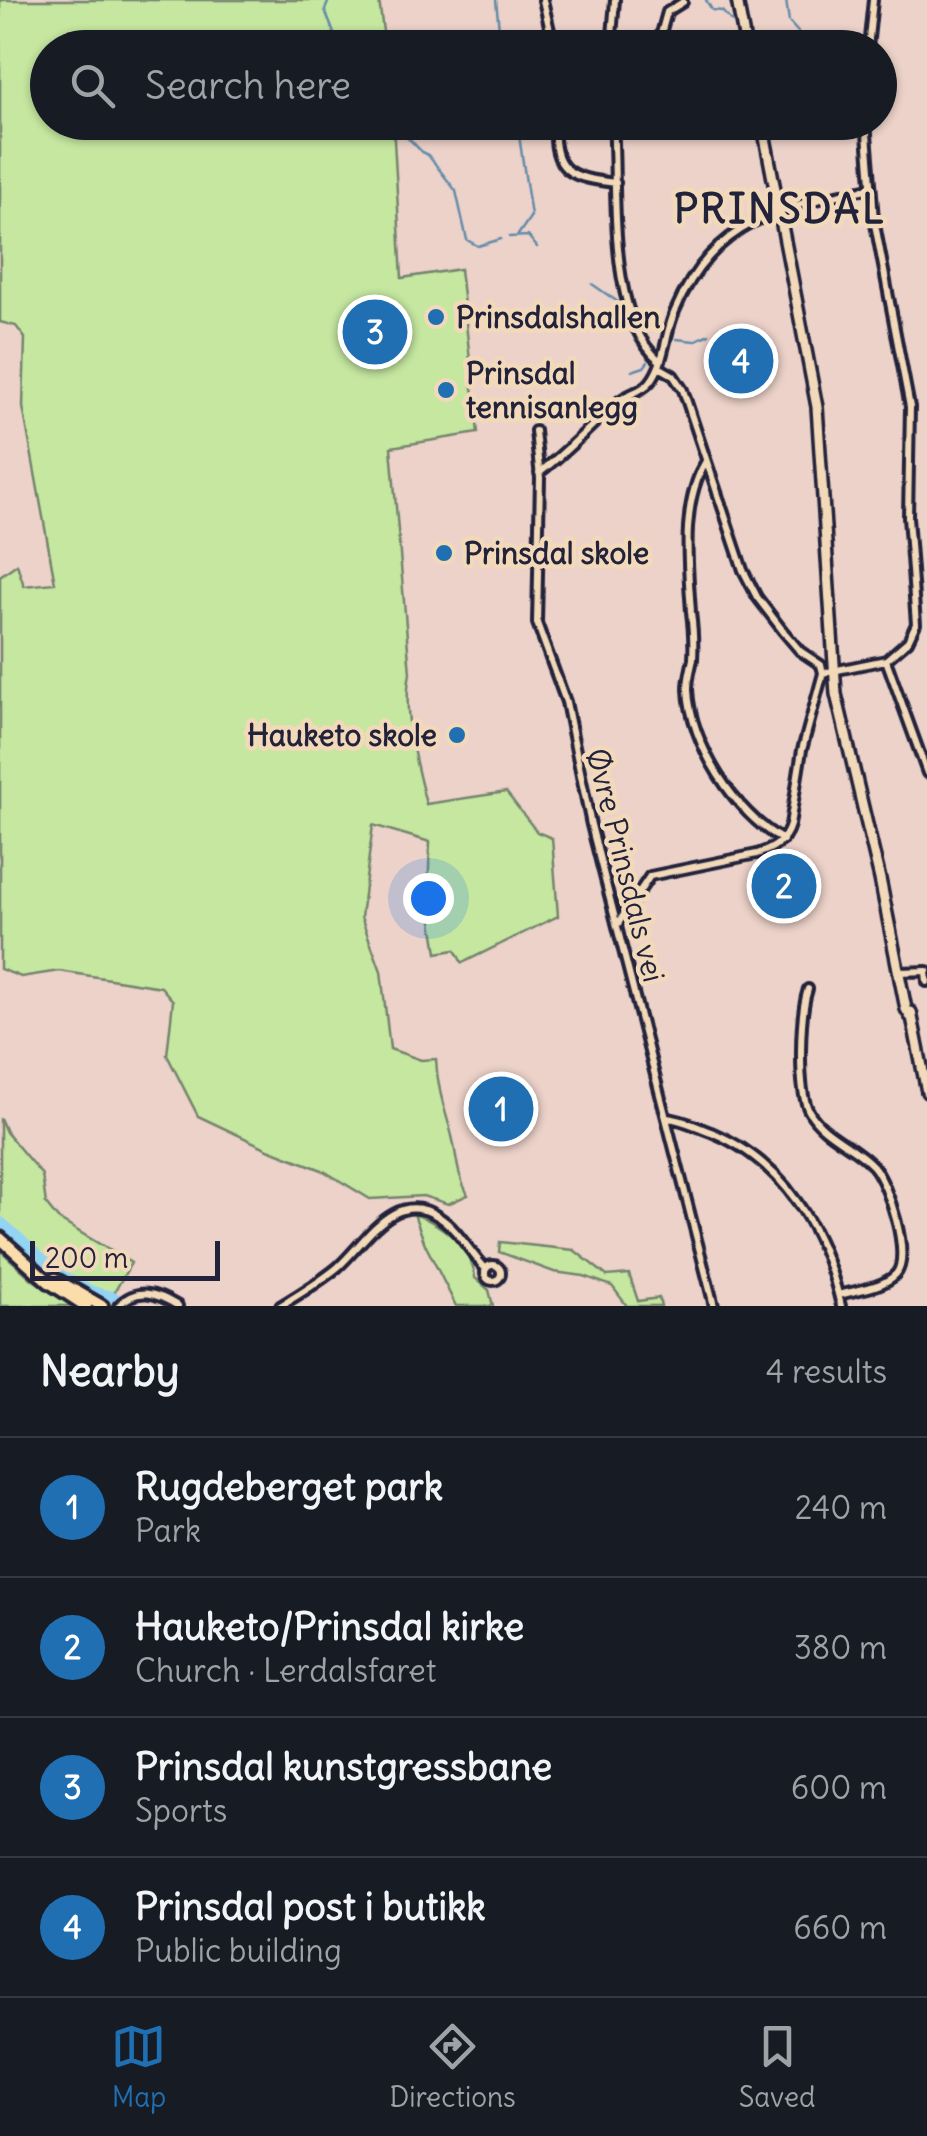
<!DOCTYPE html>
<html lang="en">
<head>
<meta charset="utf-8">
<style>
  body { margin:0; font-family:Delius,sans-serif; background:#242831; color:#f1f3f6 }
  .scale { position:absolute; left:30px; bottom:25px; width:190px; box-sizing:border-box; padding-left:10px; border:5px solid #22223b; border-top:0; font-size:28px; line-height:35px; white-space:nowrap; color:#22223b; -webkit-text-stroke:8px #f2d9b9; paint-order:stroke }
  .you { position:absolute; left:428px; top:898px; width:35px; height:35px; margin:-25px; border:8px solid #fff; border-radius:50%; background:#1a73e8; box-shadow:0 0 0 15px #1a73e833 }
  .badge { display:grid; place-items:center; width:65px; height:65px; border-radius:50%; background:#1f6fb2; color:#fff; font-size:32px; font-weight:700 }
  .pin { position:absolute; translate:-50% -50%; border:5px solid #fff; box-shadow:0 2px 10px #0006 }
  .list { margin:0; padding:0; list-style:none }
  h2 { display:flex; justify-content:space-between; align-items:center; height:130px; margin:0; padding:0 40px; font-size:42px }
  h2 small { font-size:32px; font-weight:400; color:#9ea1a6 }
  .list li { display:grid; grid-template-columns:65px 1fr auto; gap:30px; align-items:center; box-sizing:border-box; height:140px; padding:0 40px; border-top:2px solid #363941 }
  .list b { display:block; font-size:38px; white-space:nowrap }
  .list p { margin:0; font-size:32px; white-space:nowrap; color:#9ea1a6 }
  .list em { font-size:32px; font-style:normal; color:#9ea1a6 }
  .icon { flex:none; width:55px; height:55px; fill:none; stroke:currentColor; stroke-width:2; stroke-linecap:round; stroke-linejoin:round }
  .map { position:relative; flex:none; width:927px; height:1306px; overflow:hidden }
  .search { position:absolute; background:#171b24; box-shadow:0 2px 8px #0004; left:30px; right:30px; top:30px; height:110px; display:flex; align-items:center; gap:25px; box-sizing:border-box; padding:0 35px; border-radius:55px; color:#9ea1a6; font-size:38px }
  .sheet { height:690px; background:#171b24 }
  nav { display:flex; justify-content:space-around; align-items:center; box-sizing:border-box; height:140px; border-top:2px solid #363941; background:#171b24; font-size:28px; color:#9ea1a6 }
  nav a { display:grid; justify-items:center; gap:5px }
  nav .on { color:#1f6fb2 }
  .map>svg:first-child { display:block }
  .green { fill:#c5e7a0; stroke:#74846e; stroke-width:2.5 }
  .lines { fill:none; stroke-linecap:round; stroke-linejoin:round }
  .stream { stroke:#668caa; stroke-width:2.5 }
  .river { stroke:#93d3f4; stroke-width:11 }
  .street-casing { stroke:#22223b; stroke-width:14 }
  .secondary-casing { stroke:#22223b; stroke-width:16 }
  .primary-casing { stroke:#22223b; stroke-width:18 }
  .street { stroke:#f2d9b9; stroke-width:6 }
  .secondary { stroke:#f2d9b9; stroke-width:9 }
  .primary { stroke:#fbddab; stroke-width:10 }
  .poi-dot { fill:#1f6fb2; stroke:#f2d9b9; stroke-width:4 }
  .labels { text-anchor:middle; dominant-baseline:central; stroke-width:9; stroke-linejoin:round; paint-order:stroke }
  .poi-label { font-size:30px; font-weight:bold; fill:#22223b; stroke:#f2d9b9; text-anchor:start }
  .street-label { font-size:30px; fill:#22223b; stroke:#f2d9b9 }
  .district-label { font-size:40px; font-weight:bold; letter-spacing:2.5px; fill:#22223b; stroke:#f2d9b9 }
</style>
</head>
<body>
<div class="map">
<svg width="927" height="1306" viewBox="0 0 927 1306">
  <rect width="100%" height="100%" fill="#ecd2c9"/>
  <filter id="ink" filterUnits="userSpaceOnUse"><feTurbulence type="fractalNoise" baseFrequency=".01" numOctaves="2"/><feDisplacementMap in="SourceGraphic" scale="20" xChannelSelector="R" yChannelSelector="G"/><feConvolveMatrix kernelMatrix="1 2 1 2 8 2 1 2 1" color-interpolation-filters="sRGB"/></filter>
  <g filter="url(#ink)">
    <!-- green -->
    <path class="green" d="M0,0H379L385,47L48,48V122L393,123L402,278L460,269L478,433L391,447L410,673C402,713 416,764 426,804L506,792L537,832L552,838L558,916L462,963L455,950L437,953L428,895L430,842L373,825L361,917L381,971L390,1049L421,1060L436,1059C437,1086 444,1107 451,1132C458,1158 455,1170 468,1195L448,1204L423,1196L370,1199L322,1170L268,1149L198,1116L167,1055L173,1001L161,987L59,971L21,977L0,969V576L17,564L24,586L55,583L23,407L25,338L16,326L0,322Z
      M0,1118L6,1132L42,1175L46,1204L58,1219L131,1263L107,1305L40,1268L0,1232Z
      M414,1214C441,1223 473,1248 475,1278L489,1290L493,1306H456L425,1244Z
      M500,1242L574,1250L607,1276L629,1274L638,1301L659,1298L661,1306H627L612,1286L584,1276L554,1272L499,1252Z
      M0,1250L33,1280L74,1306H0Z"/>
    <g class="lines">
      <!-- stream -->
      <path class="stream" d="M329,0L325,10L338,44H346L349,48
        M496,0L501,48
        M706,0L712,10L722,11L732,22
        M786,0L789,22L812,48
        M399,122V133C416,140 416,151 428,155L456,191L467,240L478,246L501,239
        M517,122L531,216L518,235
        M509,237L528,236L537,247
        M592,284L618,302L625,317
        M628,326L641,344
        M677,339L694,341L709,334
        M632,371L644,367L648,362"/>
      <!-- river -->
      <path class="river" d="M0,1222C35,1250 66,1291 114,1297"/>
      <!-- street casing -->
      <g class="street-casing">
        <path id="street" d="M543,0L554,48
          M611,48L615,0
          M651,48L659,41L667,12L683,2
          M868,48L873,0
          M555,122C552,172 570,178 616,183
          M613,122C618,186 606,316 659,360
          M659,367L673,375L683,390L743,570L757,597L783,631L800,651L821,665L823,673
          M535,431L540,478L537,623L566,702L591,825L714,1306
          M706,461C680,505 688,564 691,612C693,628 694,643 693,659C691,669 688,678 688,689C690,743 735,814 783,840
          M539,473C568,451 591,425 618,402C628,393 642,392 650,382C665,364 665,333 675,311C714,219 783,206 871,188
          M886,660L927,773
          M823,673L886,660L908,641L916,624L908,517L910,407L874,219L866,122
          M617,925L650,876L757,854C773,849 785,842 790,825L802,750L823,673
          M926,971L927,982
          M900,972L927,971
          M808,989C800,1013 797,1089 809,1111C823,1136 854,1145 873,1166C888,1183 912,1256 896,1274C883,1288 856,1290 839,1295
          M667,1118C682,1119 697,1127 711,1132C785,1162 824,1231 841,1306
          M485 1273a8 8 0 1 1 16 0a8 8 0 1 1-16 0Z
          M118,1306C137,1286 157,1293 178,1306
          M280,1306C300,1294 320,1282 338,1267C366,1242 395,1187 439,1217C458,1229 470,1253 486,1269"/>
      </g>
      <!-- secondary casing -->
      <g class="secondary-casing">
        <path id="secondary" d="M737,0L746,48
          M762,122L817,407L836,694L880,879L906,1009L910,1016
          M911,1012L927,1092"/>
      </g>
      <!-- primary casing -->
      <g class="primary-casing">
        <path id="primary" d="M0,1238L49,1282L86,1306
          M55,1279L102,1306"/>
      </g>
      <!-- street -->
      <use href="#street" class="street"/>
      <!-- secondary -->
      <use href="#secondary" class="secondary"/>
      <!-- primary -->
      <use href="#primary" class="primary"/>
    </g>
  </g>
  <!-- markers -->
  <g class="poi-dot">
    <circle cx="436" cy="317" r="10"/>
    <circle cx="446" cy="390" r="10"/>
    <circle cx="444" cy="553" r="10"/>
    <circle cx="457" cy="735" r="10"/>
  </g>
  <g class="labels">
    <!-- poi labels -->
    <g class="poi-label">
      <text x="456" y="317">Prinsdalshallen</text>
      <text x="466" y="373">Prinsdal<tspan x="466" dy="34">tennisanlegg</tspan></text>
      <text x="464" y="553">Prinsdal skole</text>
      <text x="437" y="735" text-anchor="end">Hauketo skole</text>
    </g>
    <!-- street labels -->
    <g class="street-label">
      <text transform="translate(626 865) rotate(76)">Øvre Prinsdals vei</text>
    </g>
    <!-- district labels -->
    <g class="district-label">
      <text x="780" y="209">PRINSDAL</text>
    </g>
  </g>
</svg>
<div class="scale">200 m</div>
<div class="you"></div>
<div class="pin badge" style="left:501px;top:1109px">1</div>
<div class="pin badge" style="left:784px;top:886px">2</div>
<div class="pin badge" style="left:375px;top:332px">3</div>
<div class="pin badge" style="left:741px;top:361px">4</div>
<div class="search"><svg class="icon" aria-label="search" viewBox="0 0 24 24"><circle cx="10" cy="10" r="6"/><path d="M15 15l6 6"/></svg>Search here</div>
</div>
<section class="sheet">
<h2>Nearby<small>4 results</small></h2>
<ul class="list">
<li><span class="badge">1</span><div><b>Rugdeberget park</b><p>Park</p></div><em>240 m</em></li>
<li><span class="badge">2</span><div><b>Hauketo/Prinsdal kirke</b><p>Church · Lerdalsfaret</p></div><em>380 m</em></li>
<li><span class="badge">3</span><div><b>Prinsdal kunstgressbane</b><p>Sports</p></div><em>600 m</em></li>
<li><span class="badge">4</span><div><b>Prinsdal post i butikk</b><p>Public building</p></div><em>660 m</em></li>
</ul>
</section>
<nav>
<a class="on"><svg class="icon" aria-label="map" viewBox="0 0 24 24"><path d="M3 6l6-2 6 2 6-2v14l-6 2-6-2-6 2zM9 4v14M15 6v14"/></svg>Map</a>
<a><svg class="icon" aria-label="directions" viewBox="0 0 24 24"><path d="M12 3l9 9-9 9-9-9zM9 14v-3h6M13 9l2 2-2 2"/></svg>Directions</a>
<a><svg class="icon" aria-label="saved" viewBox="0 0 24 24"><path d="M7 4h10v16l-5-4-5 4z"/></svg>Saved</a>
</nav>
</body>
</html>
